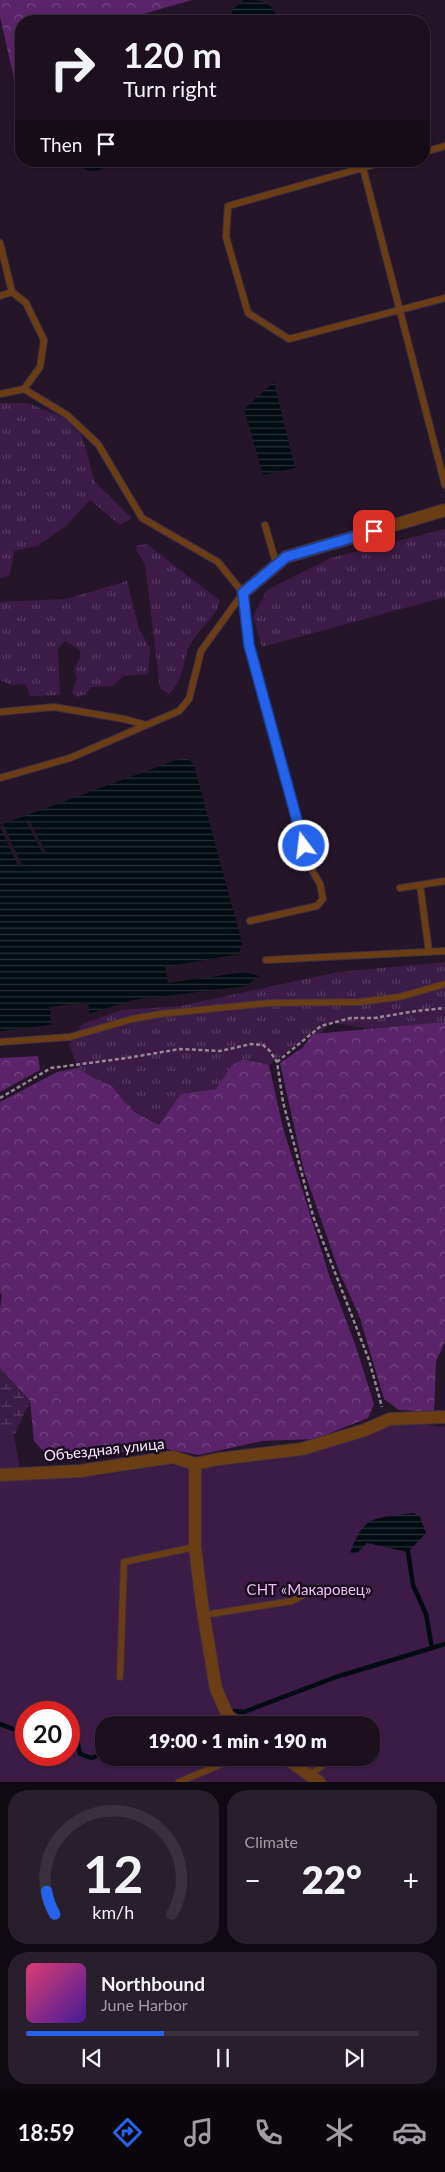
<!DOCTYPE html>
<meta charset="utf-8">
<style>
body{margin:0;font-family:Lato,sans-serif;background:#291e2c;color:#f1f3f6;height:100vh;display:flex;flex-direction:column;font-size:19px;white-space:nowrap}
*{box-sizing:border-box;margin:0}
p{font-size:16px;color:#a09da4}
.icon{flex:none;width:28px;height:28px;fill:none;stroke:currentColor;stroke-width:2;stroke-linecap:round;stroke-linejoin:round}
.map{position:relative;height:1782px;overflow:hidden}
.details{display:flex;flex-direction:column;gap:8px;padding:8px;background:#0f0911;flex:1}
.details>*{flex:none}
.guide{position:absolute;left:15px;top:15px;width:415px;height:152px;border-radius:20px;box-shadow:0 1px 4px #0004,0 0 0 1px #3a303d;background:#1c101f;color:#f1f3f6;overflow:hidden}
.speed{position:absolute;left:15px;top:1701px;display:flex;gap:10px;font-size:25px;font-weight:700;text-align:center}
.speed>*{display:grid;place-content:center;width:65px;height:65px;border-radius:50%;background:#1c101f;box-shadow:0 1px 4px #0004,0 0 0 1px #3a303d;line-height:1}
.speed .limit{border:8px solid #d22;background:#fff;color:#111}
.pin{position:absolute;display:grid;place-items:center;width:42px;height:42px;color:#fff;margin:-21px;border-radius:10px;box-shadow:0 2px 8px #0006}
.me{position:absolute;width:55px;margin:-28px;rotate:345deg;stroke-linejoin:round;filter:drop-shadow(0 0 4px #0008)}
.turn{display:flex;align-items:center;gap:18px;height:105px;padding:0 25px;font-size:22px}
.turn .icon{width:65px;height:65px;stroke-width:2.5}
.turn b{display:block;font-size:35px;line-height:42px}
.then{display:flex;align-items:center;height:48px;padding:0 25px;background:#0003;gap:10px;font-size:19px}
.big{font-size:38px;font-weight:800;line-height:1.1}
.details .card{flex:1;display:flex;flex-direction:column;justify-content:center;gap:8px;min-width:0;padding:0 18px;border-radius:20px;background:#291e2c}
.details .dial{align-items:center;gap:0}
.dial svg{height:130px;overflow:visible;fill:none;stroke:#3a303d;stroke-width:7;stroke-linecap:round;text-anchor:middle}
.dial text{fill:#f1f3f6;stroke:none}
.song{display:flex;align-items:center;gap:15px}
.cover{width:60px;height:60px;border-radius:8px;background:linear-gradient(135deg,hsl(340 70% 55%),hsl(260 70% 35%))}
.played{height:5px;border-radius:2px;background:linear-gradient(90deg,#2563eb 35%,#3a303d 35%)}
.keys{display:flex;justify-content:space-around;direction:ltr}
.heat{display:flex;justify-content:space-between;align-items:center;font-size:28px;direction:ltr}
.details .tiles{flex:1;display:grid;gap:8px;grid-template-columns:1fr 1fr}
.card:last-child{grid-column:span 2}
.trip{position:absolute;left:95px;top:1716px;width:285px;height:50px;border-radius:20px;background:#1c101f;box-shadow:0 1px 4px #0004,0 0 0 1px #3a303d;font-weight:800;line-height:50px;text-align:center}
.tabs{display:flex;height:80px;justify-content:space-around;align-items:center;background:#0b060c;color:#a09da4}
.tabs .icon{width:35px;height:35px}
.tabs .on{color:#2563eb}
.tabs b{font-size:22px;color:#f1f3f6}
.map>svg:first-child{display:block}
</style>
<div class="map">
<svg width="445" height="1782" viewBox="0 0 445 1782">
<defs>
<pattern id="grass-tufts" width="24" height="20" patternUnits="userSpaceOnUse" patternTransform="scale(1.25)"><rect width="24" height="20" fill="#3c1c46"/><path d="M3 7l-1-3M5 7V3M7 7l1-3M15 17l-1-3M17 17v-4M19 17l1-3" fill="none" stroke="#593d62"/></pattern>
<pattern id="forest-crowns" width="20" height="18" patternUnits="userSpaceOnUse" patternTransform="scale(1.25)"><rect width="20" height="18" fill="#5b246a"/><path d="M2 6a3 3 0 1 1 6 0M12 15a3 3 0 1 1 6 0" fill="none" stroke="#734480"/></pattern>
<pattern id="wetland-marsh" width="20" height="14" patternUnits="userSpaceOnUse" patternTransform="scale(1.25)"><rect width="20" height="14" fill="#3c1c46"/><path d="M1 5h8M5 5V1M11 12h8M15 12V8" fill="none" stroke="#593d62"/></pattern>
<pattern id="water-rules" width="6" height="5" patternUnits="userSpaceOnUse" patternTransform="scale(1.25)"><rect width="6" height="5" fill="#010c12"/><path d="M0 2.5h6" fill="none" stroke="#273035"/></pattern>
</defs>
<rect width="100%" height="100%" fill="#251529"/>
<path fill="url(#grass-tufts)" d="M0,403H28L64,418L82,436L95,482L132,518L120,525L90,500L66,526L37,546L14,551L10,575L0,579Z
M445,529V597L262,647L253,616L267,590L331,558Z
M147,544L220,601C216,617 201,627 193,640C181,657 187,677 169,694L160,688L145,564L137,552L136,546Z
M127,581L139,629L150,648L148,674L123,676L113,686L91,687L86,694L77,697L72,693L77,678L74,669L80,658V650L65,641L58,648L60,695L30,696L26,684L12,685L0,680V602L66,599Z
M445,962V1022L369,1029L330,1022L321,1033L309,1036L269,1065L243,1059L232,1065L216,1089L181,1095L159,1125L136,1113L122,1099L112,1086L95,1079L78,1068L69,1044L82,1024L122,1010L180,1006L338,972Z"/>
<path fill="url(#forest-crowns)" d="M0,0H192L143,14L145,21H21V109L0,17Z
M445,1022V1342L436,1361L434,1412L399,1410L384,1399L360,1318L339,1271L304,1171L280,1063L302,1048L313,1034Z
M38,1056L40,1070L0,1092V1058Z
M243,1059L269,1065L283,1128L330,1278L355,1344L374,1404L368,1418L315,1439L262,1441L199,1455L156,1447L99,1456L57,1458L45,1453L34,1441L30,1401L0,1368V1309L2,1295L0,1293V1102L57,1072L78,1068L95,1079L112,1086L122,1099L136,1113L159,1125L181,1094L216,1089L232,1065Z"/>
<path fill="url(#wetland-marsh)" d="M0,1368L30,1401L14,1436L0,1437Z"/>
<path fill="#3c1c46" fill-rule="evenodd" d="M392,1421L445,1427V1782H0V1437L14,1436L22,1479L98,1476L165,1465L210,1468L278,1456ZM26,1712H69V1755H26ZM104,1725H371V1758H104Z"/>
<path fill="url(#water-rules)" d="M244,0C261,0 274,1 277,21H230L233,9Z
M191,14L200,15L208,21H174L183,15Z
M76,161H108C100,176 85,173 76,161Z
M274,382L295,468L263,475L244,409Z
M179,759H188L194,765L242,943L239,954L245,972L259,976L246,986L133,1000L56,1024L0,1031V825Z
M413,1513L420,1517L426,1533L408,1552L367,1543L357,1553H350C364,1513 376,1519 413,1513Z"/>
<path fill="#251529" d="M29,820L46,852L43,854L26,821Z
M3,824L22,865L18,866L0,827Z
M239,954L245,972L168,983L165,967Z
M88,1002L90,1016L68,1023L51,1025L50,1007Z"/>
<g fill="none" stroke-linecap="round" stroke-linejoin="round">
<path stroke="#010c12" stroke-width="4.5" d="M432,1648L445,1644
M233,1711L244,1712L336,1677L432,1648L426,1614L413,1585L408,1552
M0,1724L16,1730H26
M69,1725L74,1726L80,1754L91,1758L104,1754
M202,1725L220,1720"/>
<defs>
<path id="lane" d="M424,152L445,146
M387,161L228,206L226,237L248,313L289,339L445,298
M363,168L445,485
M0,243L12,292L26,303L44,340L40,367L24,389
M0,296L12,292
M0,394L24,389L67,415L98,444L142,518L218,562L243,593L249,645L309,865L320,884L323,899L317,906L250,921
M265,525L276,563
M0,712L54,707L124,719L146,725
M0,778L70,758L179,711L189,699L201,651L243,593
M420,885L429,952
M400,888L445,881
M266,960L445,951
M0,1042L70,1037L132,1019L160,1014L269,1003L359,1002L399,997L445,984
M204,1615L292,1601L318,1588
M120,1677L124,1562L195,1547
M310,1775L332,1758
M179,1782L236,1758"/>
<path id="street" d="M243,593L286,557L445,510
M195,1464V1547L202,1605L216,1689L228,1716L241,1725
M0,1475L80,1471L173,1457L195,1464L219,1459L302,1449L365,1430L390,1419L445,1417
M286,1758L319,1782"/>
</defs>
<use href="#lane" stroke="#3f2f42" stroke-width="8"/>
<use href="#street" stroke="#3f2f42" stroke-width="14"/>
<path stroke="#948798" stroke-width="2.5" stroke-dasharray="4 2.5" stroke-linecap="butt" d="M277,1062L321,1026L351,1018H374L416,1011L445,1008
M0,1098L51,1068L127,1058L180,1049L220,1051L251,1044L263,1045L270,1051L277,1062L283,1102L313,1216L369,1360L382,1407"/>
<use href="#lane" stroke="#6b3d14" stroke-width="6"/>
<use href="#street" stroke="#6b3d14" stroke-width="12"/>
</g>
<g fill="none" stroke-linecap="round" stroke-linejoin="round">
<defs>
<path id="route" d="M304,846L249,645L243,593L286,557L374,531"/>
</defs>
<use href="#route" stroke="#184099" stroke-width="12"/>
<use href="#route" stroke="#2563eb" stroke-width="9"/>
</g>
<g text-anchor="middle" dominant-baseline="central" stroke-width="5" stroke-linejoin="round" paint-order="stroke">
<g font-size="15" fill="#faeffd" stroke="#1b0c1f">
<text transform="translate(104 1449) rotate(-6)">Объездная улица</text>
</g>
<g font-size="15" fill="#ecbffa" stroke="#1b0c1f">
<text x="309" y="1589">СНТ «Макаровец»</text>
</g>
</g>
</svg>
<div class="speed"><div class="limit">20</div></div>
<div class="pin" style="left:374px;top:531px;background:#d93025"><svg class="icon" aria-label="arrive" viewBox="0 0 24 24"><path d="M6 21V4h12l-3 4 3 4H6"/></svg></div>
<svg class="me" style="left:304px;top:846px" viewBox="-20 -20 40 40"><circle r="17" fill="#2563eb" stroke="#fff" stroke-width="3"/><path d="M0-11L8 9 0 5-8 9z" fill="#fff"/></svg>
<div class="trip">19:00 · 1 min · 190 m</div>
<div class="guide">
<div class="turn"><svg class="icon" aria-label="right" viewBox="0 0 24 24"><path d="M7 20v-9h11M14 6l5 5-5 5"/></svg><div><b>120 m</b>Turn right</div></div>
<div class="then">Then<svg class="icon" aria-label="arrive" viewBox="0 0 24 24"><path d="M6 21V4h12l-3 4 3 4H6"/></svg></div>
</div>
</div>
<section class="details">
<div class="tiles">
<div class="card dial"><svg viewBox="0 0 100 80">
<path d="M14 69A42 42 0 1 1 86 69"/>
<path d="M14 69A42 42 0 0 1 9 55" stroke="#2563eb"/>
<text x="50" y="56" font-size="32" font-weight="700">12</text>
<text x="50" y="72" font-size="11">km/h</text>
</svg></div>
<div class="card"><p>Climate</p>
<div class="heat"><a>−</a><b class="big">22°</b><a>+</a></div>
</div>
<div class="card">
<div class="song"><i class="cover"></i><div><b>Northbound</b><p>June Harbor</p></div></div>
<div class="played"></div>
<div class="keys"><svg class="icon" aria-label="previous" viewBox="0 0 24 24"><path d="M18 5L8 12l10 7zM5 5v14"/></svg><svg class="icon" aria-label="pause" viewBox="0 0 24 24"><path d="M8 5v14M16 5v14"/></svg><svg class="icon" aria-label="next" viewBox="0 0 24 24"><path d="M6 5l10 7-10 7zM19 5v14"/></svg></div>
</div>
</div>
</section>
<nav class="tabs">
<b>18:59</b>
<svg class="icon on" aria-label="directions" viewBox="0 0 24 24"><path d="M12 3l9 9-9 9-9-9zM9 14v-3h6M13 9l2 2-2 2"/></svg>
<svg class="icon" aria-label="music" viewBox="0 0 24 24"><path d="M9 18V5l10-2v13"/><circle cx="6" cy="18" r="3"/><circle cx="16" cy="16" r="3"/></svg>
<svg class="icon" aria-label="phone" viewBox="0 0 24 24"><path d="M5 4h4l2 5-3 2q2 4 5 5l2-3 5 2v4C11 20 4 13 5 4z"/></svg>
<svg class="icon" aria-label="climate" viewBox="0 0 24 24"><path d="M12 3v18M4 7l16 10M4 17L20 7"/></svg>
<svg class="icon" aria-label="car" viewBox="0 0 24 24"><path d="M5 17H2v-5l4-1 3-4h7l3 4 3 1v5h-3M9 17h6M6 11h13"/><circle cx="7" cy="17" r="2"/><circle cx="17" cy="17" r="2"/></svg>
</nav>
